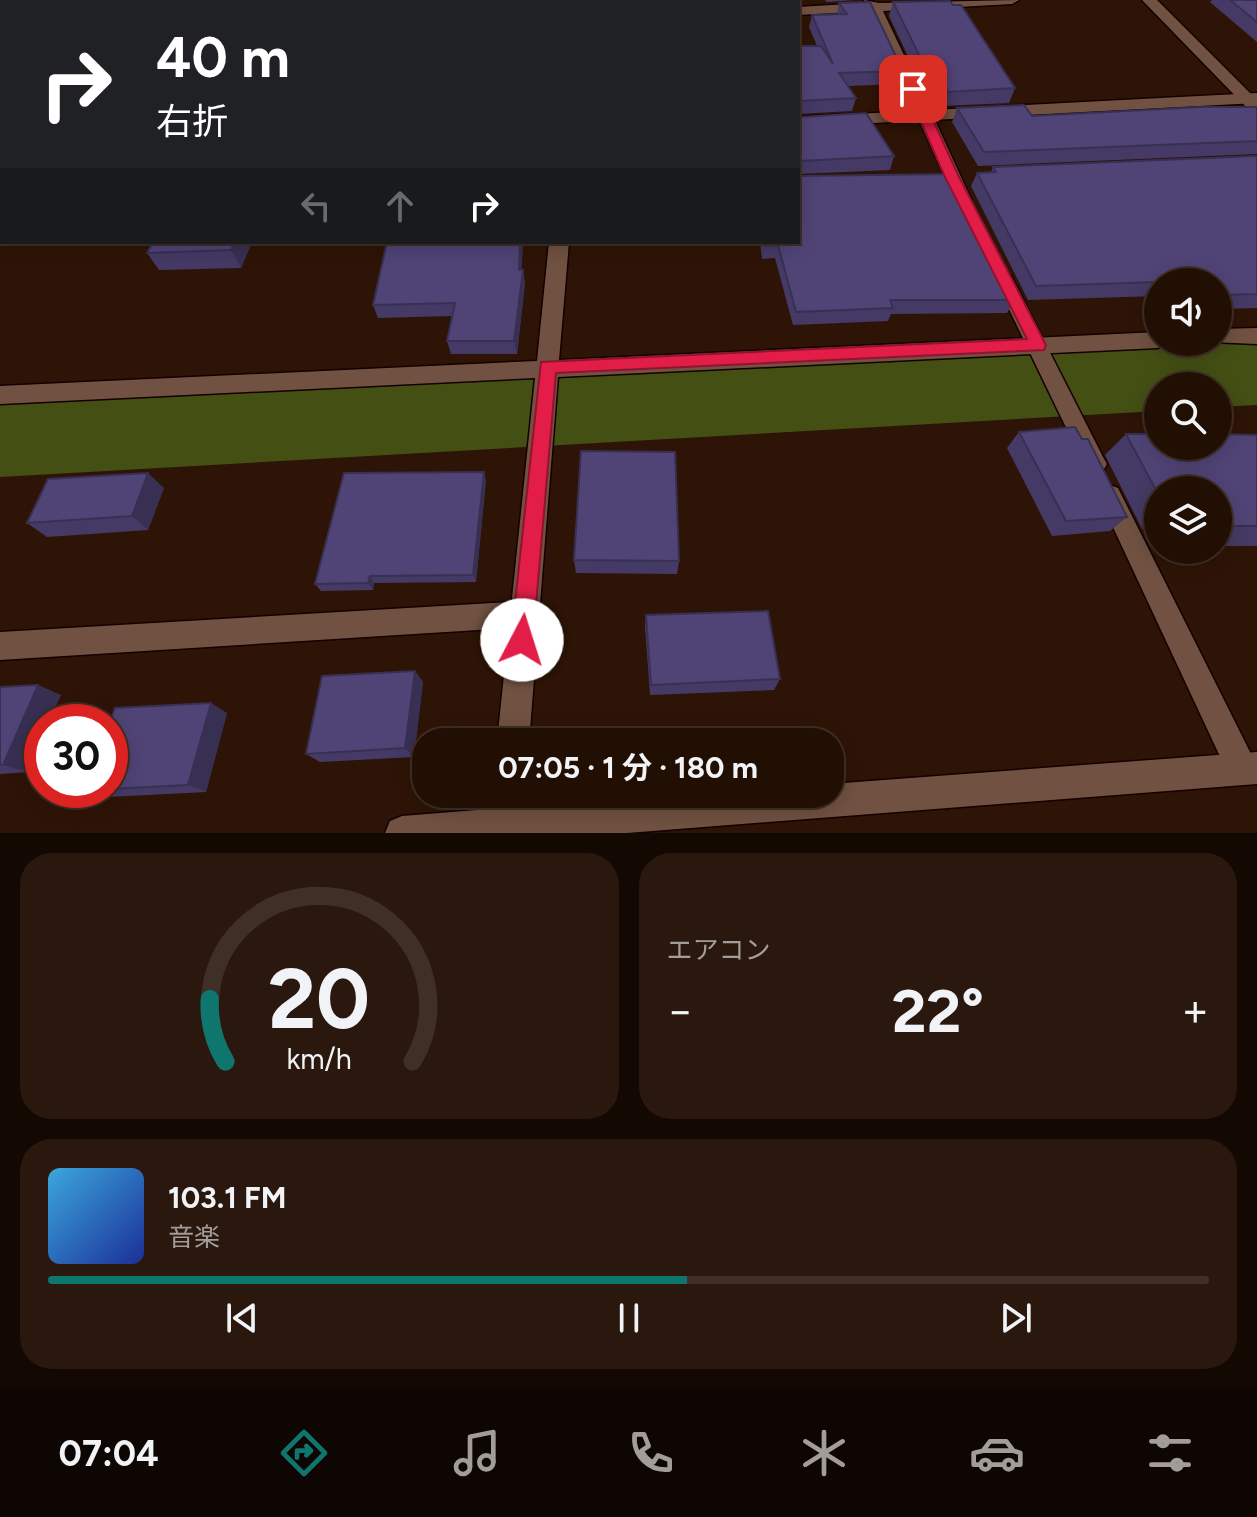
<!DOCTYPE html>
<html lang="ja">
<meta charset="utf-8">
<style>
body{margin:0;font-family:Figtree,"Noto Sans JP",sans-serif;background:#2a180e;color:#f1f3f6;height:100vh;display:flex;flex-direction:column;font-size:30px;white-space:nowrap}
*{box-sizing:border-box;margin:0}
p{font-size:26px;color:#a29c9a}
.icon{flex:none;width:44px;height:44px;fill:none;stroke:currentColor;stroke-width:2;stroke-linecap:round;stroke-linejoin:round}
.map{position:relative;height:833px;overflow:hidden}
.details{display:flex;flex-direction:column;gap:20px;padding:20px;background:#130802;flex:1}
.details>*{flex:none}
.guide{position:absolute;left:0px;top:0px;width:800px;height:244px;box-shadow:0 4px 20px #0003,0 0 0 2px #3f2f26;background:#202124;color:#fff;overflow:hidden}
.tools{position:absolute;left:1144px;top:268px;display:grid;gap:16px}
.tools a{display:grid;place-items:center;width:88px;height:88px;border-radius:50%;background:#220f04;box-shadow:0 4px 20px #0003,0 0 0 2px #3f2f26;font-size:40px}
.speed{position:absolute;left:24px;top:704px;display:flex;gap:16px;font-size:40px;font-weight:700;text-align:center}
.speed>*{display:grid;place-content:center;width:104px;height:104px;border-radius:50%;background:#220f04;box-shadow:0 4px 20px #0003,0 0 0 2px #3f2f26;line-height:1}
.speed .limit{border:12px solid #d22;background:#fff;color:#111}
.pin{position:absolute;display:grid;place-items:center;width:68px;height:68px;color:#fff;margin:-34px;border-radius:16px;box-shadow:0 4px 12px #0006}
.me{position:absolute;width:88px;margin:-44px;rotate:5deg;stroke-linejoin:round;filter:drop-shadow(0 0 6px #0008)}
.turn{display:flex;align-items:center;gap:28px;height:168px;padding:0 24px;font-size:36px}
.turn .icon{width:104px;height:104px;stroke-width:2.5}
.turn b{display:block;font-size:56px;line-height:68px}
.lanes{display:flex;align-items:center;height:76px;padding:0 24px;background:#0003;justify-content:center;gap:40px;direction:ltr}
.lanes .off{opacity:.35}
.big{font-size:60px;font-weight:700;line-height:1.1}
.details .tile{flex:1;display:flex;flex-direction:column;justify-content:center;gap:12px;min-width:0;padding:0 28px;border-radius:32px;background:#2a180e}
.details .dial{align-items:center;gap:0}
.dial svg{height:208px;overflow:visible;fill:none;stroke:#3f2f26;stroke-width:7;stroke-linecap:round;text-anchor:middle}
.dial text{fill:#f1f3f6;stroke:none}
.song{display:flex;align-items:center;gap:24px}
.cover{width:96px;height:96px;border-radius:12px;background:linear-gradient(135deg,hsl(200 70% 55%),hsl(230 70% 35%))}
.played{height:8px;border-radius:4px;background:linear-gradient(90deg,#0f766e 55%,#3f2f26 55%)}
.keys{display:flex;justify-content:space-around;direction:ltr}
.heat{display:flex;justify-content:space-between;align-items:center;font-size:44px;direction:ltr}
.details .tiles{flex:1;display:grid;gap:20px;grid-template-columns:1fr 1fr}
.tile:last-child{grid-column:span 2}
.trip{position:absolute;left:412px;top:728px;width:432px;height:80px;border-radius:32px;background:#220f04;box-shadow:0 4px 20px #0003,0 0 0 2px #3f2f26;font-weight:700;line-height:80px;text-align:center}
.tabs{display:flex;height:128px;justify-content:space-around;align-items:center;background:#0e0602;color:#a29c9a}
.tabs .icon{width:56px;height:56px}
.tabs .on{color:#0f766e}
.tabs b{font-size:36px;color:#f1f3f6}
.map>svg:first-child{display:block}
</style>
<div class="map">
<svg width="1257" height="833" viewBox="0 0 1257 833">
<rect width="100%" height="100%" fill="#2e1406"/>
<path fill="#444f14" d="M1257,334V405L1218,407V386H1158V411L0,477V395L1218,342Z"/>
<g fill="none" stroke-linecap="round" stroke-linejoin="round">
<defs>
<path id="service" d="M925,111L933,116L971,199L969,203L963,204L955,199L917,116Z
M0,223H2V235H0Z
M1002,270L1011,276L1103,457L1107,464L1103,471L1095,474L1087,471L993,276Z
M1110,485L1118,488L1253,758L1257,769L1253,780L1242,784L1231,780L1098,495L1102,488Z
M525,601L534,605L538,614L534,623L525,627L0,660V632Z"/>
<path id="minor" d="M562,0H576V2H562Z
M667,0H681V2H667Z
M864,0L879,3L1019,0L1012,4L883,11L933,116L925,121L917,116L869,11L798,15V7L866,3Z
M1142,0H1157L1257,100V114L1251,112Z
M549,242H569L559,360L1158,332V342H1168L1158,348L558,377L529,742H497L535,378L0,404V386L537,361Z
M1257,328V344L1210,342H1218V329Z
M1257,752V784L627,833H385L390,821L402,816L490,809L491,794H525L524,807L691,794H830V784Z"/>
<path id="tertiary" d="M1257,93V103L798,127V117Z"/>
</defs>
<use href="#service" stroke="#140100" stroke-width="3"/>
<use href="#minor" stroke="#140100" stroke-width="3"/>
<use href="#tertiary" stroke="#140100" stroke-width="3"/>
<use href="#service" fill="#715242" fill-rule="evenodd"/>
<use href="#minor" fill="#715242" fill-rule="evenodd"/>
<use href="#tertiary" fill="#715242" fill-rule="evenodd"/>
</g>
<path fill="#453a65" d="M825,0H854L827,2Z
M1212,0H1257V42L1210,2Z
M893,2L1015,88L1009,103L942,106L929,84H921L889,16Z
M839,3L903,71L899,84L848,86L856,98L852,111L798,114V46H817L809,27L812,15L837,14Z
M1257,107V154L978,166L952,122L957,108L1032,116Z
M866,113L894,156L890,170L799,174V176L954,174L1015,300L1007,313L891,314L888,321L793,325L775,258L762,259L760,242H798V114L801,117Z
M1257,156V308L1218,309V282H1158V296L1028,300L971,186L977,173L991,172L993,167Z
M252,242L241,268L159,270L147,253Z
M387,242H523L521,270H523L525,283L517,354H451L447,341L452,316L378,318L373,305Z
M1019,432L1127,517L1110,531L1052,536L1007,448Z
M1126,434L1257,435V546H1218V490H1158V528L1142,529L1105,455Z
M486,480L476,582L374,583L373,590L321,591L315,584Z
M164,488L148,530L47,537L27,523Z
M574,560L679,561L677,574L576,573Z
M646,615L780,679L774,690L650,695L645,627Z
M415,671L423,682L414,757L320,762L306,754Z
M0,687L61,695L42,722V740L28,772L0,774Z
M227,713L206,792L108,797L85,790H110V722Z"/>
<path fill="#383053" d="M2,135V166L0,169V137Z
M235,242H252L241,268L231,250Z
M520,242H523L521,283L519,270Z
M523,270L525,283L517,354L514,341Z
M484,472L486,480L476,582L473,575Z
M148,473L164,488L148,530L132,516Z
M370,576L374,583L373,590L368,583Z
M415,671L423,682L414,757L405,748Z
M38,685L61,695L49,722H42V740L28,772L3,765Z
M211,703L227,713L206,792L188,785Z"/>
<path fill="#504476" stroke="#383053" stroke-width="2" d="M0,0H376L375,2H2V60H0Z
M451,0H551V2H451Z
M617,0H666L667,2H618Z
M1230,0H1257V22Z
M950,1L953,5H961L1015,88L948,92L934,69H926L893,2Z
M870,2L903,71L839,73L856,98L800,101L798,112V46H821L833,64L812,15L847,14L839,3Z
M2,64V135L0,137V66Z
M1024,105L1032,116L1202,107H1257V141L984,152L957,108Z
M866,113L894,156L801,161L799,176L954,174L1015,300H890L893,308L796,312L778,245L765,246L764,242H798V114L801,117Z
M1257,156V294L1218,295V282H1158L1036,286L977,173L996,172L993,167Z
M153,242H235L231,250L147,253Z
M387,242H520L519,270H523L514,341H447L455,303L373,305Z
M1075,427L1082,439H1088L1127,517L1066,521L1019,432Z
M1126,434H1158V446H1218V434L1257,435V526H1218V490H1158V494Z
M581,451L675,452L679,561L574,560Z
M484,472L473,575L370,576L368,583L315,584L344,473Z
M148,473L132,516L27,523L48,479Z
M768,611L780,679L651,685L646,615Z
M415,671L405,748L306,754L322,676Z
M38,685L3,765H0V687Z
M211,703L188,785L110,789V722L115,708Z"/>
<path fill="#e11d48" stroke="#92132f" stroke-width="2" d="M913,85L919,89L958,175L1046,345L1044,350L556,373L533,640L530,647L522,651L514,647L511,640L541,362L1027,339L944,175L907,89Z"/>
</svg>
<div class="tools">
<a><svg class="icon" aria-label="sound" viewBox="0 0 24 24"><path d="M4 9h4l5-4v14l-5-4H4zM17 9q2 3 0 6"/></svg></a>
<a><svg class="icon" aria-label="search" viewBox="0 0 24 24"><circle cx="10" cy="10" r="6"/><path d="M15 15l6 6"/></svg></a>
<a><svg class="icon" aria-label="layers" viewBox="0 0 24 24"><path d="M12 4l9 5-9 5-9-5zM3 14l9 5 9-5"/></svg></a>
</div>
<div class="speed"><div class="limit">30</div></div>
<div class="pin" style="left:913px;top:89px;background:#d93025"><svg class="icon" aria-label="arrive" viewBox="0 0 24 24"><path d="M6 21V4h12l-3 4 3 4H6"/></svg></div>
<svg class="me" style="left:522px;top:640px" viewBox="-20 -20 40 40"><circle r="19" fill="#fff"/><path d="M0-13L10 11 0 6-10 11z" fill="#e11d48"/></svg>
<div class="trip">07:05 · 1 分 · 180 m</div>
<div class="guide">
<div class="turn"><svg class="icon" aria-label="right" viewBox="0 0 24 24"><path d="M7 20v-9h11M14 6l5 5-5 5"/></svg><div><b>40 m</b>右折</div></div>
<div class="lanes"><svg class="icon off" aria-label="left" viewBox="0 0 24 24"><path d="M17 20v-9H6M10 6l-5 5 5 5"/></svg><svg class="icon off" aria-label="ahead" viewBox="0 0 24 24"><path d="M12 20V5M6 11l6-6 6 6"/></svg><svg class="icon" aria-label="right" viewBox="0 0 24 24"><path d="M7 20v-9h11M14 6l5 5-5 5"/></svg></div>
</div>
</div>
<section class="details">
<div class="tiles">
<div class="tile dial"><svg viewBox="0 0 100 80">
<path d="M14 69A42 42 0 1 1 86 69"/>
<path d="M14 69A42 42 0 0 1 8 45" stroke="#0f766e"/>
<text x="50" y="56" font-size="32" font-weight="700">20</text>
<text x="50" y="72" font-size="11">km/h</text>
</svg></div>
<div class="tile"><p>エアコン</p>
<div class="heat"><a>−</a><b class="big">22°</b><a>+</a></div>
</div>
<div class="tile">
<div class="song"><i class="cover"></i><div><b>103.1 FM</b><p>音楽</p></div></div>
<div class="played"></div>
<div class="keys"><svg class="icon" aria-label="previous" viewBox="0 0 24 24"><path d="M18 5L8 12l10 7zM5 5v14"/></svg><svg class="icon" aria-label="pause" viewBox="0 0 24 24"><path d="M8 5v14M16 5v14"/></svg><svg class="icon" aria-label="next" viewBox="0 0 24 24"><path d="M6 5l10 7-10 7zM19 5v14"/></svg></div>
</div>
</div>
</section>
<nav class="tabs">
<b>07:04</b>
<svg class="icon on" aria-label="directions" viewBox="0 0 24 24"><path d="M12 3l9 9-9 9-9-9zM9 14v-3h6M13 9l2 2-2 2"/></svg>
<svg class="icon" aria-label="music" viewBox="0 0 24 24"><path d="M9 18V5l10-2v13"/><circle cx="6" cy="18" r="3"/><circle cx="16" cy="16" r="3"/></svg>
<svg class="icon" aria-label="phone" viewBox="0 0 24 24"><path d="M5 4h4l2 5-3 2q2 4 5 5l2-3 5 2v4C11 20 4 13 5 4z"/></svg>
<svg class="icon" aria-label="climate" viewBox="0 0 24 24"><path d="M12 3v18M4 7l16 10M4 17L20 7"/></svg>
<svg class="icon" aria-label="car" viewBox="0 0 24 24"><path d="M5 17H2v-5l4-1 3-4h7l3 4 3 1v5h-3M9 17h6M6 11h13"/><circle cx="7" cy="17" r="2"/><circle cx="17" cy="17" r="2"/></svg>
<svg class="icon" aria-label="filters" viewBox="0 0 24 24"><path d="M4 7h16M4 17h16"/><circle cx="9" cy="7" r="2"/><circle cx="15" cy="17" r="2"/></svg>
</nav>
